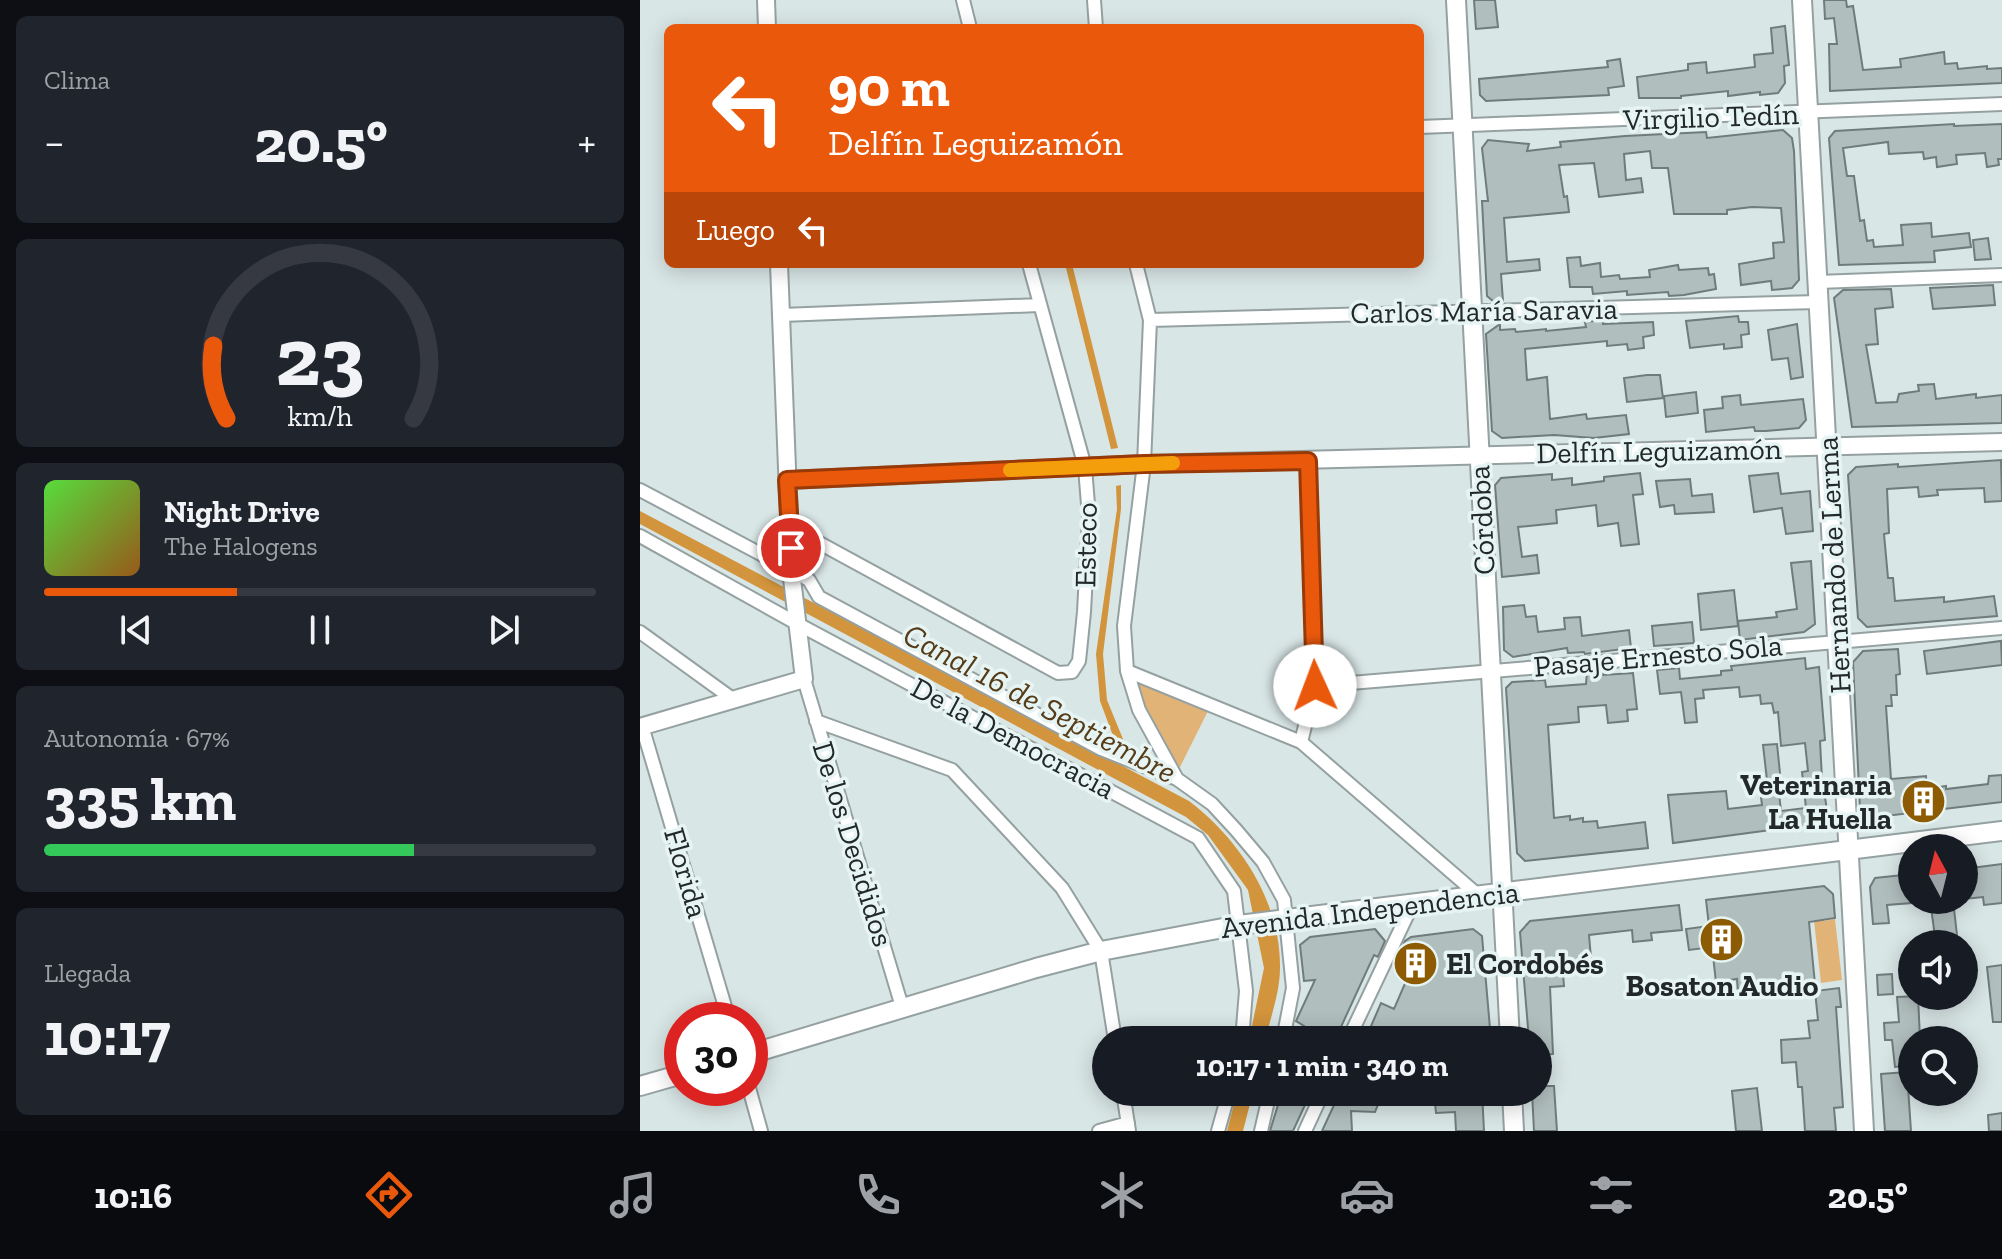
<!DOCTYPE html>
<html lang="es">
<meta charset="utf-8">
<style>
body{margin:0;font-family:"Zilla Slab",serif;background:#20242c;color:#f1f3f6;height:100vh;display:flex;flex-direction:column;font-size:30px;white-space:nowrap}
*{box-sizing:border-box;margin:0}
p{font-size:26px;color:#9ea1a6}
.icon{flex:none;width:44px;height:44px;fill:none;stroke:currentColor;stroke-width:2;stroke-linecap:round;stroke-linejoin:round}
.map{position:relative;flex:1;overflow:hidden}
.panel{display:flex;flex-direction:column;gap:16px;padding:16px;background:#0d0f14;width:640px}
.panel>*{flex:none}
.hud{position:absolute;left:24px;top:24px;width:760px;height:244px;border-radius:12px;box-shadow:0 4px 20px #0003;background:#ea580c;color:#fff;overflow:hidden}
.needle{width:52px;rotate:353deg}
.fabs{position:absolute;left:1258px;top:834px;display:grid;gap:16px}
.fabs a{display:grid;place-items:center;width:80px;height:80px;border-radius:50%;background:#171b24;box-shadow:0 4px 20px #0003;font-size:40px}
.speed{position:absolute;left:24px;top:1002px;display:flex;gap:16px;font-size:40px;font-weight:700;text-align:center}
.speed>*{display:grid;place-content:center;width:104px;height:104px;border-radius:50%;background:#171b24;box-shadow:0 4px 20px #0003;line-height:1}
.speed .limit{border:12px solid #d22;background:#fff;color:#111}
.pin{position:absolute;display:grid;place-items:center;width:68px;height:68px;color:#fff;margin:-34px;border:4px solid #fff;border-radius:50%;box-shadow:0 2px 8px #0007}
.me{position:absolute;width:88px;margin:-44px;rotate:358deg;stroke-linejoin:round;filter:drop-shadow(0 0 6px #0008)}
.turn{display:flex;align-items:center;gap:28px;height:168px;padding:0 32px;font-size:36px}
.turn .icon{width:104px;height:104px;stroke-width:2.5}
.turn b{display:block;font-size:56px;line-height:68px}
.then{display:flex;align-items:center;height:76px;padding:0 32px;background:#0003;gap:16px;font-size:30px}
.big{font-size:60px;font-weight:700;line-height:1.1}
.panel .card{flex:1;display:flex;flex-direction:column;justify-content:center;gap:12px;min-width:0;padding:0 28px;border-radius:12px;background:#20242c}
.panel .dial{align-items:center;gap:0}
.dial svg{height:208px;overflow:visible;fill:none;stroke:#363941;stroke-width:7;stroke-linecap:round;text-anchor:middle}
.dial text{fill:#f1f3f6;stroke:none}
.song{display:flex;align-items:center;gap:24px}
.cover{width:96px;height:96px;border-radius:12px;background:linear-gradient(135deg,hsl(110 70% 55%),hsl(30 70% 35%))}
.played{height:8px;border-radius:4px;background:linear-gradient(90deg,#ea580c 35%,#363941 35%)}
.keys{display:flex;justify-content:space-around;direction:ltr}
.heat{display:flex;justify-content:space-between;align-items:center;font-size:44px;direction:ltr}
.charge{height:12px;border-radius:6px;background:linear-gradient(90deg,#34c759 67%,#363941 0)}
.trip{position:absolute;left:452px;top:1026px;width:460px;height:80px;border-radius:40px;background:#171b24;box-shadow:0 4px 20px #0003;font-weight:700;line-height:80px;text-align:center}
.tabs{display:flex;height:128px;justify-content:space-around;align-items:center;background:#090b0e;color:#9ea1a6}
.tabs .icon{width:56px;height:56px}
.tabs .active{color:#ea580c}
.tabs b{font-size:36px;color:#f1f3f6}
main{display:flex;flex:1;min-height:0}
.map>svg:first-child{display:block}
</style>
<main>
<section class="panel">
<div class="card"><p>Clima</p>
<div class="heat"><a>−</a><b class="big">20.5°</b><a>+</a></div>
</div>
<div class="card dial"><svg viewBox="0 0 100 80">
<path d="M14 69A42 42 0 1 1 86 69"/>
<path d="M14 69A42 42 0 0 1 9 41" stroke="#ea580c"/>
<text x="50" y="56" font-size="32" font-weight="700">23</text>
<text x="50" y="72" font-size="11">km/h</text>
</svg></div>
<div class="card">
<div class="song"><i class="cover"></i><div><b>Night Drive</b><p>The Halogens</p></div></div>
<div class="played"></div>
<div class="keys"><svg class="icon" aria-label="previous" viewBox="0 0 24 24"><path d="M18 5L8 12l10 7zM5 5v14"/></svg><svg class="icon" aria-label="pause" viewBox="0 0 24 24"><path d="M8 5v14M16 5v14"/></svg><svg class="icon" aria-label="next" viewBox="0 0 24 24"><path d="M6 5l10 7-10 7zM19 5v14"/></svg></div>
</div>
<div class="card"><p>Autonomía · 67%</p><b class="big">335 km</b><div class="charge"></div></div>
<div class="card"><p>Llegada</p><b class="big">10:17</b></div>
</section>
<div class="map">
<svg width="1362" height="1131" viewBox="0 0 1362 1131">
<rect width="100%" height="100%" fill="#d9e6e6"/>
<path fill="#e2b376" d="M492,677L569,709L537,773L502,708Z
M1183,910L1184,921L1195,919L1202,980L1181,983L1173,912Z"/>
<path fill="#d2943c" d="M425,264H432L478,448L471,449Z
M481,485V509L463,654L467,700L485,744L475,741L460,701L456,654L477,509L476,486Z
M0,511L549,801C599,839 641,901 640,968C640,991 631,1017 625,1040H609L624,968L608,890L568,835L546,817L0,524Z
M597,1092H613L603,1131H587Z"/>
<path fill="#b1bebe" stroke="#707c7c" stroke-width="2" d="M834,0H855L858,27L836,29Z
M1184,0H1206L1207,7L1213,6L1223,70L1261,67L1260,59L1304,52L1305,64L1317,63L1318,69L1347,66V69L1362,68V83L1190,91L1189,44H1197L1194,18L1185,19Z
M1145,26L1149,65L1144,66L1145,83L1138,93L1120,95V92L1088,96V91L1041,96V98H999L997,77L1048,70V64L1066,62L1067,73L1115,67L1114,55L1133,53L1131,28Z
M980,59L984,86L968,88L969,95L846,101L840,95L839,79L968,67L967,61Z
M1314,124V126L1362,124V159H1358L1359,165L1347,167L1345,153L1316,155L1317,164L1297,167L1296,157L1284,159L1283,152L1249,154L1248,142L1203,148L1207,176H1214L1220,221L1224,220L1227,241L1233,240L1234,247L1263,245L1261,225L1291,223L1292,237L1329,233L1331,247L1294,251L1295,262L1199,265L1189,138L1195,131Z
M1143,130L1152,138L1154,151L1159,280L1152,288L1132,290L1131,281L1101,285L1099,264L1134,258L1133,243L1144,242L1141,208L1112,207L1087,210V214H1034L1028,168H1012L1010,151L984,154L986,180L1001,178L1003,192L959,197L954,163L919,165L924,197L927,196L929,212L864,218L867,262L899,259L900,270L861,274L863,301L854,302L847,296L842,201H848L842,148L848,140L889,144L887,151L921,147L920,142L985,136L1066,132L1067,138Z
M1348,238L1351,259L1335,260L1333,240Z
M940,257L941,266L960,263L961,277L979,275L980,279L1010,277L1009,270L1038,265L1039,270L1068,268L1069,275L1074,274L1076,289L1044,295L1029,296L1028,292L987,295V291L953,294L952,287H930L927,258Z
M1353,285L1355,305L1293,309L1290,288Z
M1251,289L1253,307L1235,309L1238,344L1226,345L1236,403L1257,402L1259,394L1279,391L1278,385L1294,384L1296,399L1336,394V398L1362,395V423L1212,427L1194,298L1203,290Z
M1098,316L1099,322H1108L1109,334L1101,335L1102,347L1084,349V344L1050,348L1046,321Z
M963,320V324L1013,322L1014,335L1003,337L1004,348L988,350L987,344L967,346V341L885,349L887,380L907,377L910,419L946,414L947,419L986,415L989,434L954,438L914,435L862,438L852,431L846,334L860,324V330L875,329L876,332L906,329V331L946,327L945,322Z
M1157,324L1163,377L1151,379L1148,358L1132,360L1128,330Z
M1007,375H1020L1023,398L987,402L984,378Z
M1056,392L1058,413L1026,417L1024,396Z
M1100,395L1101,405L1163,399L1166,420L1159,428L1126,431H1115L1114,427L1066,432L1064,410L1083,408L1082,397Z
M1361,460L1362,501L1345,502L1344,488L1297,490L1298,495L1279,497L1278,487L1247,489L1249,533L1244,534L1248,578H1253L1255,601L1304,597V602L1354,596L1357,616L1227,627L1218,618L1208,475L1216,467L1258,464V467Z
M1000,473L1003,494L993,495L999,544L981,546L978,523L958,526L956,505L916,510L917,523L878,527L882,557L897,555L899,573L862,577L855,485L861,478L912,474V480L932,478V485L964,481V477Z
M1138,473L1141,494L1170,491L1173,531L1146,534L1142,508L1114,512L1109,476Z
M1050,479L1052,496L1072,494L1074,512L1035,514L1034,505L1020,507L1016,481Z
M1171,561L1175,624L1164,632L1100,640L1098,621L1137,617L1136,612L1157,609L1151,563Z
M1094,590L1098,626L1061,630L1058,594Z
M884,605L886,617L896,616L898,632L925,629L924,618L940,617L942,636L989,630L991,648L945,654L944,652L928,653L927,648L873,657L864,650L863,607Z
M1052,622L1054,643L1014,646L1012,626Z
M1361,641L1362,665L1287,674L1284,651Z
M1258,649L1260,674L1256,675L1257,695H1251L1252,706H1246L1251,779L1286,776L1287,789L1306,786V789L1348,784L1349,776L1362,775V802L1229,818L1220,809L1213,662L1223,651Z
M1165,658L1166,669L1179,667L1185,740L1180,741L1182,779L1188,816L1182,823L1033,843L1028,795L1086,791L1088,809L1122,805L1119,781L1127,780L1123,745L1137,744L1141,783L1138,784L1141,811L1166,808L1162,772L1168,771L1165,743L1141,746L1138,712L1134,713L1132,703L1121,704L1120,695L1100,697L1099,687L1063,690L1064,698L1055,699L1057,722L1045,723L1041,692L1020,694L1017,670L1039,668L1040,679L1081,675V671L1092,670L1091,666Z
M963,671V675L993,673L997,709L987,710L988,721L968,723L966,705L938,707L939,722L908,725L914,818L930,816V820L943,818V822L957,821L958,828L1005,822L1008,848L885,861L877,853L866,688L872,682L905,680L906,687L946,684L947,672Z
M1362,864V903L1344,905L1343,897L1324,899V869Z
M1272,874V903L1247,905L1249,923L1233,924L1230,887L1235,878Z
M1184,886L1193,894L1195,918L1169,922L1175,984L1098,993L1097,979L1076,982L1072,947L1049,950L1046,929L1069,926L1066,900Z
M1290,900H1313L1318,944H1296Z
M1039,905L1042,930L1011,933L1012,940L993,942L992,930L949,935L951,958L922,962L924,986L910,987L913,1054L898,1056V1040H889L880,932L890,921Z
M735,929L745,941L738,957L734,955L695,1040H658L664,1026L656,1021L675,980L664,981L660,945L670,937Z
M833,929L842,936L851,1040H783L767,1033L764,1040H725L741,1003L754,1009L770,972L754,964L765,941L771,937Z
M1362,965V1022H1353L1347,967Z
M1252,974L1253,994L1238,995L1237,975Z
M1199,988L1201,1007H1196L1203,1107L1194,1108L1196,1131H1165L1162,1087H1158L1156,1062L1142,1063L1141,1040L1170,1038L1168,1021L1178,1020L1175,991Z
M1278,996L1280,1038H1272V1065L1255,1067L1252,1040H1245L1244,1023L1259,1022L1257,997Z
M1267,1072L1271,1131H1245L1241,1074Z
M898,1086H914L917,1131H894L892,1092H898Z
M1117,1088L1122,1131H1096L1092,1091Z
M642,1092H671L653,1131H630Z
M700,1092H743L735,1112L711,1111L712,1131H682Z
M794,1092H842L844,1131H816L815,1112L796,1113Z
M1362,1113V1131H1349L1348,1115Z"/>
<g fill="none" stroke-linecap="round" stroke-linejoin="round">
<defs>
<path id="minor" d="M323,0L330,28
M454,0L456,28
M780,127L1362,104
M496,264L510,320L504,464L484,626L487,671L499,710L537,779L572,804L596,830L623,862L644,900L653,988L643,1040
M1178,282L1362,275
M142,315L399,305
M510,320L1179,302
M0,490L151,570L169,580L179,597L461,749L537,779
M150,527L418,673L432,672L439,661L444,612L449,517L445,467L389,264
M0,536L156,623L558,838L594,891L606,991L602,1040
M0,632L94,700
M487,671L661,742L839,896
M164,679L263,1010
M675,686L1362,628
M176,721L312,770L422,888L461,951L475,1040
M2,726L89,1020
M661,742L675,686L668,461
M708,1040L773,903
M109,1088L121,1131
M483,1092L489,1131
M459,1131L488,1123
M578,1131L589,1092
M621,1131L630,1092
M665,1131L683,1092"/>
<path id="tertiary" d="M126,0L127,28
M147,480L504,464L1362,442
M0,727L164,679L151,570L139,264"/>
<path id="secondary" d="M816,0L870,1040
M1162,0L1224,1131
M110,1054L396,968L461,951L599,925L1362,831
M0,1086L42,1074
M872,1092L874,1131"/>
</defs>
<use href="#minor" stroke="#95a1a1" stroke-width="16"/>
<use href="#tertiary" stroke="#95a1a1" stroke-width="20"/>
<use href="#secondary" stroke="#95a1a1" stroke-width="22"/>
<use href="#minor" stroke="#fff" stroke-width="12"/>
<use href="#tertiary" stroke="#fff" stroke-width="16"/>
<use href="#secondary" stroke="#fff" stroke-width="18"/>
</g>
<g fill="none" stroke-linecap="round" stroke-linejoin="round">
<defs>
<path id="route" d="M151,548L147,480L504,464L668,461L675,686"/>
</defs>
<use href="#route" stroke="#983908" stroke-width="20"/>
<use href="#route" stroke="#ea580c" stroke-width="14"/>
<path stroke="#f59e0b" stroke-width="14" d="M370,470L533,463"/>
</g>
<defs>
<symbol id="building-disc" viewBox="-11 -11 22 22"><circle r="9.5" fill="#8c5b04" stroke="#e6f4f3"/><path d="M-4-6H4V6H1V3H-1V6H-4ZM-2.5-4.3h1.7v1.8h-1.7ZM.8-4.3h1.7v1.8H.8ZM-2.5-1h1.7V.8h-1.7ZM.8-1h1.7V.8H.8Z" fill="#fff"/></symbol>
</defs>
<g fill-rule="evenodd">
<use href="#building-disc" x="1258" y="776" width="51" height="51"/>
<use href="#building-disc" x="1056" y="914" width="51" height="51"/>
<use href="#building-disc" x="750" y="938" width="51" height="51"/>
</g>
<g text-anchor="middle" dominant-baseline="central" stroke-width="7" stroke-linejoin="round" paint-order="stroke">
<g font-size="30" fill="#232828" stroke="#e6f4f3">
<text transform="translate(1071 117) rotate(-2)">Virgilio Tedín</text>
<text transform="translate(844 311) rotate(-1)">Carlos María Saravia</text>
<text transform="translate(1019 451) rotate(-1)">Delfín Leguizamón</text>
<text transform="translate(842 520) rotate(-93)">Córdoba</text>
<text transform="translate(446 545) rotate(-89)">Esteco</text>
<text transform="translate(1194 565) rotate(-93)">Hernando de Lerma</text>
<text transform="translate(1018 656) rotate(-5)">Pasaje Ernesto Sola</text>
<text transform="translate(373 738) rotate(28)">De la Democracia</text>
<text transform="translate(213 844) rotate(73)">De los Decididos</text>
<text transform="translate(46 873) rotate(74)">Florida</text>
<text transform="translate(730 910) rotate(-7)">Avenida Independencia</text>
</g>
<g font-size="30" font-weight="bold" fill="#232828" stroke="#e6f4f3" text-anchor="end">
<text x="1252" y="785">Veterinaria<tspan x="1252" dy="34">La Huella</tspan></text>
<text x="806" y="964" text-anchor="start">El Cordobés</text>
<text x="1082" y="986" text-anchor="middle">Bosaton Audio</text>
</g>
<g font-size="32" font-style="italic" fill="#563c18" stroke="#e6f4f3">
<text transform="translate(400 703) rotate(28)">Canal 16 de Septiembre</text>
</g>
</g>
</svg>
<div class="fabs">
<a><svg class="needle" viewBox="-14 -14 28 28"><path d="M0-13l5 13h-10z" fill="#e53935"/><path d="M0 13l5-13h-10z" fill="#9ea1a6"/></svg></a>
<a><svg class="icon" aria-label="sound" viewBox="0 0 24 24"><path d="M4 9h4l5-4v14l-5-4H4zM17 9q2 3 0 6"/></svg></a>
<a><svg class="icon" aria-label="search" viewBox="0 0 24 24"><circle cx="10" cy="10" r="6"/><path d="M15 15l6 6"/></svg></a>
</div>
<div class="speed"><div class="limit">30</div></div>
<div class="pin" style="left:151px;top:548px;background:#d93025"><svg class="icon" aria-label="arrive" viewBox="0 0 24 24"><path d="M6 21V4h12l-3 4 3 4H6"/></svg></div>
<svg class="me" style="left:675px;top:686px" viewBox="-20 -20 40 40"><circle r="19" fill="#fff"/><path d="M0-13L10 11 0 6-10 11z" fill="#ea580c"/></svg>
<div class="trip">10:17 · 1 min · 340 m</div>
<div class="hud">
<div class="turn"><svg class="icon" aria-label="left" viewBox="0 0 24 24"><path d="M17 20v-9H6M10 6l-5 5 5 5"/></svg><div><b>90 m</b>Delfín Leguizamón</div></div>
<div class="then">Luego<svg class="icon" aria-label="left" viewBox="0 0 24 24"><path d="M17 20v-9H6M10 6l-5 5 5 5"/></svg></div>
</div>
</div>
</main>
<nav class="tabs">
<b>10:16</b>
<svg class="icon active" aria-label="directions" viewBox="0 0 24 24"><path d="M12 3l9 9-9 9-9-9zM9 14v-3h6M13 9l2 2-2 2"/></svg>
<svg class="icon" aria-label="music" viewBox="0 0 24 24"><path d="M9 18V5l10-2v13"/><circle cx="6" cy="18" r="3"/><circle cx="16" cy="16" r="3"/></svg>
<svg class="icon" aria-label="phone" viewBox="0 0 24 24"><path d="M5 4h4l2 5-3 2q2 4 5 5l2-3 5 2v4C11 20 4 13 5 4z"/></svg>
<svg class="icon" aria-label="climate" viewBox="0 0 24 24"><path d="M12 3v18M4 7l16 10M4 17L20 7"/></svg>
<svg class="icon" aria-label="car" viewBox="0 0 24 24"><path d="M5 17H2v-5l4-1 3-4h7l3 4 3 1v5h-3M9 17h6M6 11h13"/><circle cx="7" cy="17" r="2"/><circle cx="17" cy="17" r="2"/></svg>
<svg class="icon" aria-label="filters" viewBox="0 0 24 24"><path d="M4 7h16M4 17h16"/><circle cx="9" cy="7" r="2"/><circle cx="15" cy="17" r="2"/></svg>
<b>20.5°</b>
</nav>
